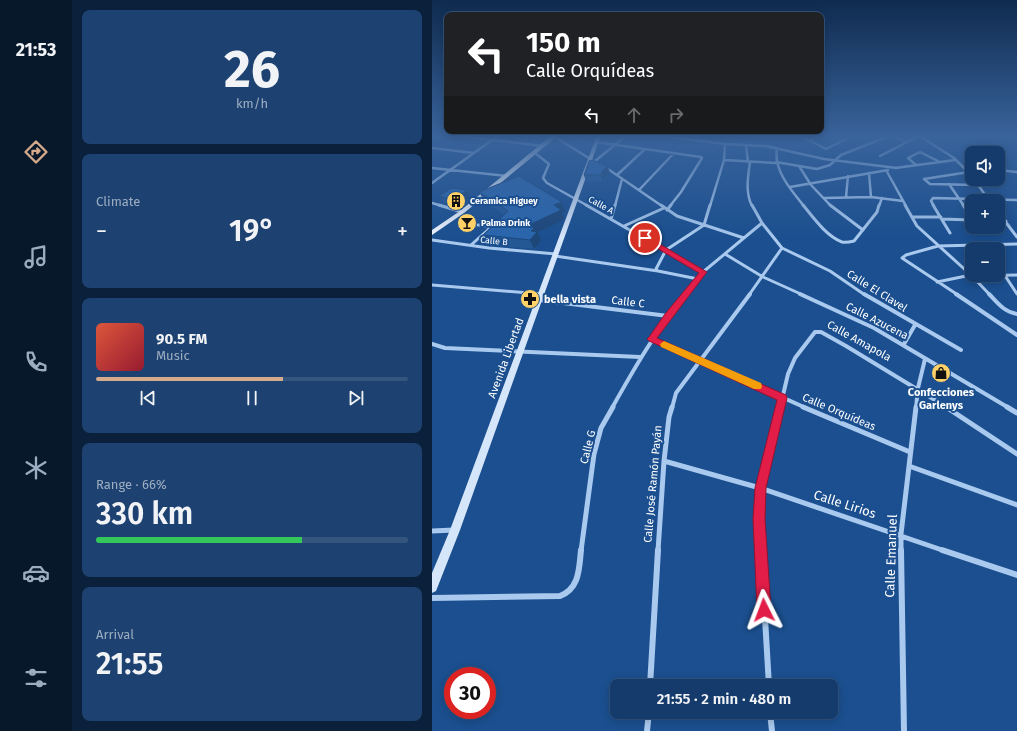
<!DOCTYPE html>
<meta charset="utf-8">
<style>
body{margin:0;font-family:"Fira Sans",sans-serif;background:#1d4271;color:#f1f3f6;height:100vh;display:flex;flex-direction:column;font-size:15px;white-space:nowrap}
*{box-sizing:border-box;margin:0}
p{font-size:13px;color:#9dadc1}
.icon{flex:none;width:22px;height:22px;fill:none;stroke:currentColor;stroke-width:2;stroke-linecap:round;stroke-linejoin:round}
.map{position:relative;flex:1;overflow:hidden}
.side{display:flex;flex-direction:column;gap:10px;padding:10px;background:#0b203b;width:360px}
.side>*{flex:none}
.guide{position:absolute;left:12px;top:12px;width:380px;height:122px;border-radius:8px;box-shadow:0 2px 10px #0003,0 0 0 1px #33557e;background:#202124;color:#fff;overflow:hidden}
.controls{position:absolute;left:533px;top:146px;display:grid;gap:8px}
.controls a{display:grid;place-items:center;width:40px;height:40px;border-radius:8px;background:#143b6b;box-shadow:0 2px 10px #0003,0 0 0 1px #33557e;font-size:20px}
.speed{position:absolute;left:12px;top:667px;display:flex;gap:8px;font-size:20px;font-weight:700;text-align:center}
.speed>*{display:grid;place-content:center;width:52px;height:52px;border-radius:50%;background:#143b6b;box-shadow:0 2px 10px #0003,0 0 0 1px #33557e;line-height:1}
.speed .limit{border:6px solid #d22;background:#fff;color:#111}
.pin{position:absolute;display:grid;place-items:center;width:34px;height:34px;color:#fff;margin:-17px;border:2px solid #fff;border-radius:50%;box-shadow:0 1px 4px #0007}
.me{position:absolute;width:44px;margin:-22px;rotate:357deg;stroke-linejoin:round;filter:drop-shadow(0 0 3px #0008)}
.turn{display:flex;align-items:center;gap:14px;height:84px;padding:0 16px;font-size:18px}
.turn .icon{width:52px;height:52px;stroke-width:2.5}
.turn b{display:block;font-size:28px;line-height:34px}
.lanes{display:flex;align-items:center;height:38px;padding:0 16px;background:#0003;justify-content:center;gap:20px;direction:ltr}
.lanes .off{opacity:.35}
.big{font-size:30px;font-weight:600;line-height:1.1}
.side .card{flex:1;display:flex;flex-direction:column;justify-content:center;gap:6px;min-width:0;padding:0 14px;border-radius:8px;background:#1d4271}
.side .dial{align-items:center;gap:0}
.dial b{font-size:52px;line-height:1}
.song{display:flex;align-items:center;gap:12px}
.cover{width:48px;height:48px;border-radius:6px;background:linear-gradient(135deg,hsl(10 70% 55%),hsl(350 70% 35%))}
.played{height:4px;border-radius:2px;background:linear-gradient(90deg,#d6ab8b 60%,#33557e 60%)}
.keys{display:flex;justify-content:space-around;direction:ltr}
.heat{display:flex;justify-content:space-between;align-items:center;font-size:22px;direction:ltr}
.charge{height:6px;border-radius:3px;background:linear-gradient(90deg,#34c759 66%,#33557e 0)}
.trip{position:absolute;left:178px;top:679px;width:228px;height:40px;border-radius:8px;background:#143b6b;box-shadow:0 2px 10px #0003,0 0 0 1px #33557e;font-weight:600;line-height:40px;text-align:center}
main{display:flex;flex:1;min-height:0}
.tab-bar{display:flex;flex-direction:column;width:72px;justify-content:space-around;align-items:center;background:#08182b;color:#9dadc1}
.tab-bar .icon{width:28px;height:28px}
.tab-bar .current{color:#d6ab8b}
.tab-bar b{font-size:18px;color:#f1f3f6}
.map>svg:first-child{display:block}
</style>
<main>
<nav class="tab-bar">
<b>21:53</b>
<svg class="icon current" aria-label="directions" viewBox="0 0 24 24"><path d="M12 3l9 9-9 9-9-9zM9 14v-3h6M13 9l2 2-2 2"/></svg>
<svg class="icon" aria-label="music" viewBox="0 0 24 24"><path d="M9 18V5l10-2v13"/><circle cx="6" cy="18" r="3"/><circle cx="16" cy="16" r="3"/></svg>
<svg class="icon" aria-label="phone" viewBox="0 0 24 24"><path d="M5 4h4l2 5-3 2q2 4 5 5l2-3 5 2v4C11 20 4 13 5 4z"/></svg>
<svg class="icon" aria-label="climate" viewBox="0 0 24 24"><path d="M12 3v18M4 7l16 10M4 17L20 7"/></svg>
<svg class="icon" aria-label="car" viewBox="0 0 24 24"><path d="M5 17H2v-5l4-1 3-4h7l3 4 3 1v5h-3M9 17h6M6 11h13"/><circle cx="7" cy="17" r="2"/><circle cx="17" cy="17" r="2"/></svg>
<svg class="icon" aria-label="filters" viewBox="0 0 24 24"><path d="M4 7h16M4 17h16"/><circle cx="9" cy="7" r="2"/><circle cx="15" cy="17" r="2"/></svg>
</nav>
<section class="side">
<div class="card dial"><b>26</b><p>km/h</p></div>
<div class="card"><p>Climate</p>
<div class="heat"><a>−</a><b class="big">19°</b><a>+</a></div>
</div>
<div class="card">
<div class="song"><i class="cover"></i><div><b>90.5 FM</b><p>Music</p></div></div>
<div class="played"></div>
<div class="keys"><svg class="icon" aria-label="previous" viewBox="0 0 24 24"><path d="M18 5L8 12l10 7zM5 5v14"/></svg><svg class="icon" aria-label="pause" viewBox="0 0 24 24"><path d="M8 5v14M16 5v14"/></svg><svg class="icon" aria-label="next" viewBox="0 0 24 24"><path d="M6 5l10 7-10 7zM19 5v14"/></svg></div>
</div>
<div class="card"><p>Range · 66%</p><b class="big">330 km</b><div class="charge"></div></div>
<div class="card"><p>Arrival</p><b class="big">21:55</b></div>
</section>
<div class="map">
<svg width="585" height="731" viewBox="0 0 585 731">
<rect width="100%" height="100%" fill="#1b4f8f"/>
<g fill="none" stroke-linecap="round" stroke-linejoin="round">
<path stroke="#a9c9ee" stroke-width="2.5" d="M21,135L111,146
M222,135L293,144L334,146L392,159L465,168
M315,135H320
M367,135L394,149L422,135
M459,135L474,142
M486,135L522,158L540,176
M123,137L160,160
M376,141L388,135
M164,142L269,157L270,158L249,192L238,206
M314,145L316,162
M0,148L42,153
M345,148C341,170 359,190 372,206
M103,153L117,164L111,178L115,183L156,206
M448,156L487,136
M292,160L344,163
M163,161L195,135
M318,162C316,177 313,192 320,206
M344,162L385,169L398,165L409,155L459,135
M484,165L476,158L488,152L506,161
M367,166L379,185L399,206
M173,167L230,206
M0,168L75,176
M463,168L523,160
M454,170L474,206
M566,170L585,172
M537,172L492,179L498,184L546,185
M437,173L439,197
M185,175L213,149
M542,179L556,199
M0,183L67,135
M517,184L532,206
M358,187L456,170
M207,190L242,153
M414,197L416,176
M392,198L439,197L471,201
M0,203L10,206
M183,206L190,179
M278,206L292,160L293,144
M447,206L450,198
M502,206L499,201L501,198L585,200"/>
<path stroke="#a9c9ee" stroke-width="3" d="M7,205L30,212
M154,205L271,272
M229,205L245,216L312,238
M320,205L330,223L350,248L398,271L433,295
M371,205C381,217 394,236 410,242C414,243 418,242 422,241L445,212L447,205
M398,205L431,230
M473,205L485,226L540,276L558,295
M501,205L518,233
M531,205L540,219
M235,210L239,205
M566,212L585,237
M480,217H509
M179,219L183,205
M510,219L540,220
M566,221H574
M192,226L232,208
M0,240L57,248L124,254
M39,245L57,229L56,226L46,225
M293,254L331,277L371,295
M123,256L226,271
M566,265L585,294
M266,279L226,271L224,269L234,250L272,225L278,205
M505,282L534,276L585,275
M0,285L109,294
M253,295L271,272L330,223
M317,295L350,248
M526,295L470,258L474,255L506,246L585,244"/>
<path stroke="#a9c9ee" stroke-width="4" d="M368,294L442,328L577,408
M432,294L529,350
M524,294L585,335
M557,294C566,303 572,312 585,314
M107,300L236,316
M220,339L374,408
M0,344L13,348L208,357
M472,344L483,325
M180,408C203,367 224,331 253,294
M240,408L244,393L318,294
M348,408L356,374L363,358L383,332H389L414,346L516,408
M484,408L486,388L493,359"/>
<path stroke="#a9c9ee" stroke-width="5" d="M371,407L478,452
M514,407L585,454
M575,407L585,413
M232,461L328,488L513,551
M477,466L585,505
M0,531L22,530
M149,551L162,454L169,428L181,407
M226,551L232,461L237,417L240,407
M329,551L327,519L328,488L348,407
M469,551V534L484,407"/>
<path stroke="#a9c9ee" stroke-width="6" d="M329,550L337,686
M469,550L472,731
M510,550L585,575
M0,598L128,596C148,588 147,568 149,550
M218,686L226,550
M338,712L340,731
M215,731L217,712"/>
<path fill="#d6e6fa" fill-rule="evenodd" d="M165,135H169L28,530L4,591L0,593V573L18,530Z"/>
<path fill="#f0f6ff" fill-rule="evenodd" d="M120,135H127L32,213L0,235V230L28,211Z"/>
</g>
<path fill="#245895" d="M133,135H158L148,142Z
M176,167L178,174L172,176L171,181L154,182L152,175Z
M35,190L38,197L25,207L11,203L7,196Z
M47,192L133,211L130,213L132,220L106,232L109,241L102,249L56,245L51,235L72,215L52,201Z"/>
<path fill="#1d4779" d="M147,135H158L148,142Z
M176,167L178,174L172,176L171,181L169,175L171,170Z
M35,190L38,197L25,207L21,200Z
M130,202L133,211L130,213L132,220L106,232L109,241L102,249L98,240L97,225L122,205Z"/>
<path fill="#2a66ad" stroke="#1d4779" d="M161,160L176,167L171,170L169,175H152L157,161Z
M87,176L130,202L122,205L129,210L97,225L102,228L99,231L105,232L98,240L51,235L76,211L47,192Z
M19,188L35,190L21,200L7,196Z"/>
<linearGradient id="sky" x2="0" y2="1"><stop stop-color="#0f2b4f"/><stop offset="0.57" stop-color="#39639b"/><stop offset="1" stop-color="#39639b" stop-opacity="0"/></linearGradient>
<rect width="585" height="238" fill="url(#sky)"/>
<path fill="#e11d48" stroke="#92132f" d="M211,237H216L275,272L225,338L354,395L355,398L334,488L333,519L339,610L337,615L332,617L327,615L325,610L321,519L323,488L345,400L217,341L215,339L217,337L233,314L267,273L211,240Z"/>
<path fill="#f59e0b" d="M232,341L329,383L330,386L329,389H322L229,347L228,344Z"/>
<defs>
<symbol id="building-disc" viewBox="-11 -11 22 22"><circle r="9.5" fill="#ffd166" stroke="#1b4f8f"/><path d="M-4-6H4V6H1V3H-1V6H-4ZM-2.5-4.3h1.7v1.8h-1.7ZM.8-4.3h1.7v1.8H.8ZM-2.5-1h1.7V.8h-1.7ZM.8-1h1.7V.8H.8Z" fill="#111"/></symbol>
<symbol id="bar-disc" viewBox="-11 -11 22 22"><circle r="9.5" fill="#ffd166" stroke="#1b4f8f"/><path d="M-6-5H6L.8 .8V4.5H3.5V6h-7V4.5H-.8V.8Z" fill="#111"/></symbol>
<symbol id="pharmacy-disc" viewBox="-11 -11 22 22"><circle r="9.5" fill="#ffd166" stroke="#1b4f8f"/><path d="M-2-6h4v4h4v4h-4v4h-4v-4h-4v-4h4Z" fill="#111"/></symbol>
<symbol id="shop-disc" viewBox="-11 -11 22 22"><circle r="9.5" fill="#ffd166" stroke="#1b4f8f"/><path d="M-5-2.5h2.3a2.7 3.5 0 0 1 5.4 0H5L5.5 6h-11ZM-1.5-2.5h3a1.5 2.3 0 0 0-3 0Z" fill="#111"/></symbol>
</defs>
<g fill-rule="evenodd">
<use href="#building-disc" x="13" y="190" width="22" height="22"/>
<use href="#bar-disc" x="24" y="212" width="22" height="22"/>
<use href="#pharmacy-disc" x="87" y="288" width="22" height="22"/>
<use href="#shop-disc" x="498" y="362" width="22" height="22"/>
</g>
<g text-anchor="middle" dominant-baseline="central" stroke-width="4" stroke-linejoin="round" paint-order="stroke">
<g font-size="9" font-weight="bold" fill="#fff" stroke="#1b4f8f" text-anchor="start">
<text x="38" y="201">Ceramica Higuey</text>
<text x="49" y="223">Palma Drink</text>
</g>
<g font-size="9" fill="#fff" stroke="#1b4f8f">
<text transform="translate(169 205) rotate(29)">Calle A</text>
<text transform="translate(62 241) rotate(6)">Calle B</text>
</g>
<g font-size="11" fill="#fff" stroke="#1b4f8f">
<text transform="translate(445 291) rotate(32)">Calle El Clavel</text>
<text transform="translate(196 302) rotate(7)">Calle C</text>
<text transform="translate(445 321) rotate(27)">Calle Azucena</text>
<text transform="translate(427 341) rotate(29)">Calle Amapola</text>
<text transform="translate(74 358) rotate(-70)">Avenida Libertad</text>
<text transform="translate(407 412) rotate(23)">Calle Orquídeas</text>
<text transform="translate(156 447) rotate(-76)">Calle G</text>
<text transform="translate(221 484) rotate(-85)">Calle José Ramón Payán</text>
</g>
<g font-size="11" font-weight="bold" fill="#fff" stroke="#1b4f8f" text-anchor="start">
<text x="112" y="299">bella vista</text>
<text x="509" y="392" text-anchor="middle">Confecciones<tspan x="509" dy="13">Garlenys</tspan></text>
</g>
<g font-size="13" fill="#fff" stroke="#1b4f8f">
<text transform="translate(413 504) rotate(18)">Calle Lirios</text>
<text transform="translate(459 556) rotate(-88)">Calle Emanuel</text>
</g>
</g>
</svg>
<div class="controls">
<a><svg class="icon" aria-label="sound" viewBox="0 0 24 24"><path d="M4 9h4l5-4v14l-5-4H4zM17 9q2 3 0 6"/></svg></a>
<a>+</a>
<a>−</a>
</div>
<div class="speed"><div class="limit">30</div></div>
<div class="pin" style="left:213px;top:238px;background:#d93025"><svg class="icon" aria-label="arrive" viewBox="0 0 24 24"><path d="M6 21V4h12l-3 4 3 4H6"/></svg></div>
<svg class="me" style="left:332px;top:610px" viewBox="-20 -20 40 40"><path d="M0-17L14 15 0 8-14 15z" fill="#e11d48" stroke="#fff" stroke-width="4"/></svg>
<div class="trip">21:55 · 2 min · 480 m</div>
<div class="guide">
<div class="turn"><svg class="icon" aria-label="left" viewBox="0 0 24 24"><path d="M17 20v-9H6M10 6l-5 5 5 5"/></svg><div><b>150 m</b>Calle Orquídeas</div></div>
<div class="lanes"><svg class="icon" aria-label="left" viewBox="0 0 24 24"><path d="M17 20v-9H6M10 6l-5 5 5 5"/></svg><svg class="icon off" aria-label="ahead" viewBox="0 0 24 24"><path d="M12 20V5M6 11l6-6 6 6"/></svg><svg class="icon off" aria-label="right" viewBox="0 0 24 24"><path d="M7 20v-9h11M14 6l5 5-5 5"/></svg></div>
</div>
</div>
</main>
